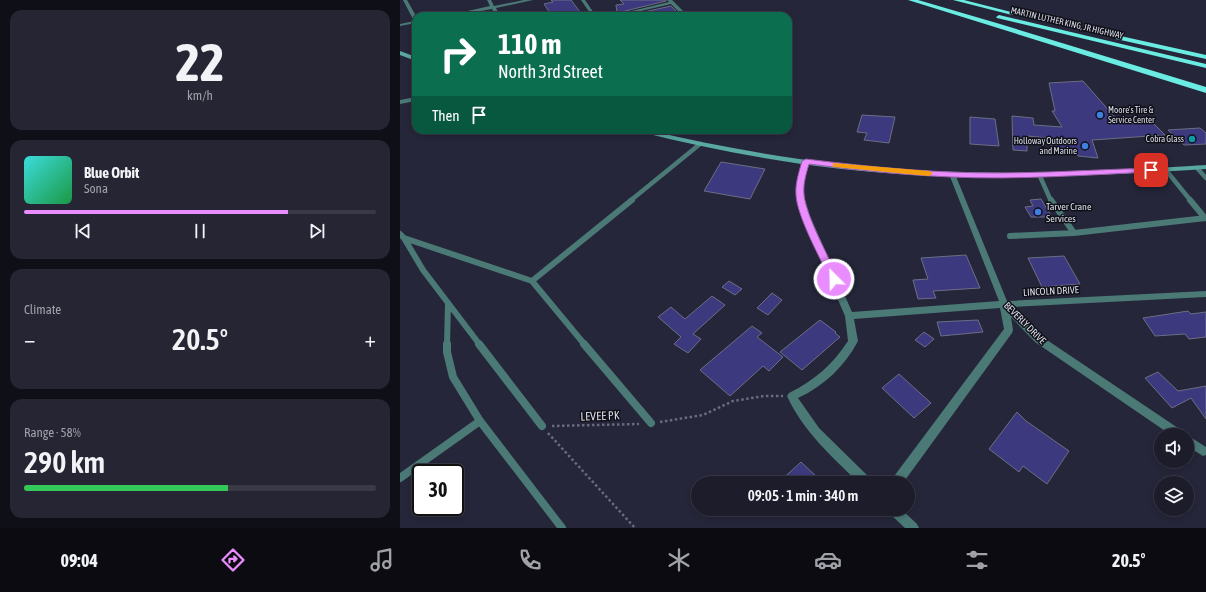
<!DOCTYPE html>
<meta charset="utf-8">
<style>
body{margin:0;font-family:"Asap Condensed",sans-serif;background:#252533;color:#f1f3f6;height:100vh;display:flex;flex-direction:column;font-size:15px;white-space:nowrap}
*{box-sizing:border-box;margin:0}
p{font-size:13px;color:#a0a1a9}
.icon{flex:none;width:22px;height:22px;fill:none;stroke:currentColor;stroke-width:2;stroke-linecap:round;stroke-linejoin:round}
.map{position:relative;flex:1;overflow:hidden}
.details{display:flex;flex-direction:column;gap:10px;padding:10px;background:#0f0f18;width:400px}
.details>*{flex:none}
.top-card{position:absolute;left:12px;top:12px;width:380px;height:122px;border-radius:12px;box-shadow:0 2px 6px #0003,0 0 0 1px #3a3a47;background:#0b6e4f;color:#fff;overflow:hidden}
.fabs{position:absolute;left:754px;top:428px;display:grid;gap:8px}
.fabs a{display:grid;place-items:center;width:40px;height:40px;border-radius:50%;background:#1c1c2b;box-shadow:0 2px 6px #0003,0 0 0 1px #3a3a47;font-size:20px}
.speed{position:absolute;left:12px;top:464px;display:flex;gap:8px;font-size:20px;font-weight:700;text-align:center}
.speed>*{display:grid;place-content:center;width:52px;height:52px;border-radius:50%;background:#1c1c2b;box-shadow:0 2px 6px #0003,0 0 0 1px #3a3a47;line-height:1}
.speed .limit{border:2px solid #111;border-radius:6px;background:#fff;color:#111}
.pin{position:absolute;display:grid;place-items:center;width:34px;height:34px;color:#fff;margin:-17px;border-radius:8px;box-shadow:0 2px 6px #0006}
.me{position:absolute;width:44px;margin:-22px;rotate:337deg;stroke-linejoin:round;filter:drop-shadow(0 0 3px #0008)}
.turn{display:flex;align-items:center;gap:14px;height:84px;padding:0 20px;font-size:18px}
.turn .icon{width:52px;height:52px;stroke-width:2.5}
.turn b{display:block;font-size:28px;line-height:34px}
.then{display:flex;align-items:center;height:38px;padding:0 20px;background:#0003;gap:8px;font-size:15px}
.big{font-size:30px;font-weight:600;line-height:1.1}
.details .tile{flex:1;display:flex;flex-direction:column;justify-content:center;gap:6px;min-width:0;padding:0 14px;border-radius:12px;background:#252533}
.details .dial{align-items:center;gap:0}
.dial b{font-size:52px;line-height:1}
.song{display:flex;align-items:center;gap:12px}
.cover{width:48px;height:48px;border-radius:6px;background:linear-gradient(135deg,hsl(180 70% 55%),hsl(140 70% 35%))}
.played{height:4px;border-radius:2px;background:linear-gradient(90deg,#e98dfe 75%,#3a3a47 75%)}
.keys{display:flex;justify-content:space-around;direction:ltr}
.heat{display:flex;justify-content:space-between;align-items:center;font-size:22px;direction:ltr}
.charge{height:6px;border-radius:3px;background:linear-gradient(90deg,#34c759 58%,#3a3a47 0)}
.trip{position:absolute;left:291px;top:476px;width:224px;height:40px;border-radius:20px;background:#1c1c2b;box-shadow:0 2px 6px #0003,0 0 0 1px #3a3a47;font-weight:600;line-height:40px;text-align:center}
.menu{display:flex;height:64px;justify-content:space-around;align-items:center;background:#0b0b11;color:#a0a1a9}
.menu .icon{width:28px;height:28px}
.menu .on{color:#e98dfe}
.menu b{font-size:18px;color:#f1f3f6}
main{display:flex;flex:1;min-height:0}
.map>svg:first-child{display:block}
</style>
<main>
<section class="details">
<div class="tile dial"><b>22</b><p>km/h</p></div>
<div class="tile">
<div class="song"><i class="cover"></i><div><b>Blue Orbit</b><p>Sona</p></div></div>
<div class="played"></div>
<div class="keys"><svg class="icon" aria-label="previous" viewBox="0 0 24 24"><path d="M18 5L8 12l10 7zM5 5v14"/></svg><svg class="icon" aria-label="pause" viewBox="0 0 24 24"><path d="M8 5v14M16 5v14"/></svg><svg class="icon" aria-label="next" viewBox="0 0 24 24"><path d="M6 5l10 7-10 7zM19 5v14"/></svg></div>
</div>
<div class="tile"><p>Climate</p>
<div class="heat"><a>−</a><b class="big">20.5°</b><a>+</a></div>
</div>
<div class="tile"><p>Range · 58%</p><b class="big">290 km</b><div class="charge"></div></div>
</section>
<div class="map">
<svg width="806" height="528" viewBox="0 0 806 528">
<rect width="100%" height="100%" fill="#252639"/>
<path fill="#3c397f" stroke="#6c6e84" d="M151,0H171L183,16H152L144,4L153,2Z
M220,0H266V1L217,13L216,5L224,4Z
M271,6L281,16H226Z
M683,81L719,122L751,121L765,135L692,140L698,158L678,156L677,153L652,150L649,138L627,136V151L613,150L612,116L633,118L634,125L662,127L652,111H655L649,83Z
M462,115L495,117L489,143L464,140L467,133L457,132Z
M570,117L595,119L599,146L570,144Z
M800,128L806,133V144L784,145L768,130Z
M321,162L365,169L350,199L304,191Z
M641,199L652,217H631L625,207L633,206L630,200Z
M566,255L580,288L533,291L536,298L518,299L513,280L528,279L521,258Z
M664,256L680,284L642,287L628,258Z
M329,281L342,289L335,295L322,287Z
M372,293L382,300L368,315L357,308Z
M312,296L325,305L293,334L301,339L288,353L274,344L281,337L258,317L271,307L285,319Z
M788,311L791,314L806,312V337L789,339L785,334L755,336L743,318Z
M420,320L436,332L435,333L440,337L402,370L380,352Z
M578,320L583,332L541,336L537,322Z
M352,326L362,333L357,337L383,357L369,371L363,366L330,396L300,370Z
M524,332L534,339L525,347L515,340Z
M758,372L778,391L806,386V419L791,398L772,408L745,378Z
M499,374L531,403L514,418L482,388Z
M617,412L626,421L669,451L647,484L623,466L619,472L589,449Z
M401,462L417,477L411,483H378Z"/>
<g fill="none" stroke-linecap="round" stroke-linejoin="round">
<path stroke="#6a6b7c" stroke-width="2.5" stroke-dasharray="2.5 2.5" stroke-linecap="butt" d="M260,422L303,415L333,401L364,396H383
M152,426L239,424
M148,433L235,528"/>
<path stroke="#4a7976" stroke-width="4.5" d="M797,168L806,178
M765,169L791,201
M639,174L651,201
M230,201L300,144"/>
<path stroke="#4a7976" stroke-width="6" d="M651,200L674,233L806,218
M790,200L805,218
M0,234L4,238L132,281L232,200
M610,236L674,233
M4,238L23,270L80,345
M132,281L185,345
M47,345L48,303"/>
<path stroke="#4a7976" stroke-width="8" d="M47,344V352L53,377L80,421L162,528
M79,344L142,426
M184,344L251,423
M0,478L80,421"/>
<path fill="#4a7976" fill-rule="evenodd" d="M3,0H7L16,16V23L0,26V24L14,21Z
M87,0H91L94,6L124,0H133L96,8L100,16H96L92,9L54,16H45L90,6Z
M181,0H185L196,16H192Z
M267,0H272L288,16H283L271,4L219,16H211L269,2Z
M16,97V101L0,104V100Z
M406,159L409,161L403,185L404,196L410,216L452,312L599,301L549,174L552,172L555,174L607,301L806,291V297L612,307L641,336L784,432L785,435H771L635,342L611,317L613,330L612,333L503,483H490L492,479L604,329L600,308L454,319L458,341C445,366 424,386 398,398L419,428L471,479L473,483H459C432,457 403,431 387,396L389,393C414,381 433,364 448,341L445,316L402,216L396,196L397,185L403,161Z
M787,435L806,447V455L803,456L787,446Z
M487,509H501L517,524L519,528H505L489,513Z"/>
<path fill="#59a8a2" fill-rule="evenodd" d="M0,51L16,57V61L0,55Z
M236,130H247C334,150 423,166 513,170C610,176 708,171 806,165V169C709,175 611,180 514,175C420,170 327,154 237,131Z"/>
<path fill="#6aece3" fill-rule="evenodd" d="M508,0H518L600,24L806,87V93Z
M553,0H564L615,13L612,15Z
M599,15L806,64V68L597,18L596,17Z
M716,35L806,55V59L716,39Z"/>
</g>
<path fill="#e98dfe" stroke="#975ca5" d="M406,159C454,165 502,170 551,172C617,175 685,170 751,168L755,170L751,172C685,175 617,180 551,177C503,175 456,170 409,164C406,174 403,184 404,194C405,214 430,260 439,279L434,283L430,279C420,258 397,216 396,195C395,184 399,172 402,161Z"/>
<path fill="#f59e0b" d="M433,163L529,171L533,173L529,176L435,167H433Z"/>
<g fill="#3f7fe0" stroke="#101019" stroke-width="1.5">
<circle cx="700" cy="115" r="4"/>
<circle cx="685" cy="146" r="4"/>
<circle cx="638" cy="212" r="4"/>
</g>
<circle fill="#0f9aa8" stroke="#101019" stroke-width="1.5" cx="792" cy="139" r="4"/>
<g text-anchor="middle" dominant-baseline="central" stroke-width="3" stroke-linejoin="round" paint-order="stroke">
<g font-size="9" fill="#dadce8" stroke="#101019">
<text transform="translate(667 23) rotate(13)">MARTIN LUTHER KING, JR HIGHWAY</text>
</g>
<g font-size="9" fill="#dadce8" stroke="#101019" text-anchor="end">
<text x="708" y="110" text-anchor="start">Moore's Tire &amp;<tspan x="708" dy="10">Service Center</tspan></text>
<text x="784" y="139">Cobra Glass</text>
<text x="677" y="141">Holloway Outdoors<tspan x="677" dy="10">and Marine</tspan></text>
</g>
<g font-size="10" fill="#dadce8" stroke="#101019" text-anchor="start">
<text x="646" y="206">Tarver Crane<tspan x="646" dy="12">Services</tspan></text>
</g>
<g font-size="10" fill="#dadce8" stroke="#101019">
<text transform="translate(651 291) rotate(-3)">LINCOLN DRIVE</text>
<text transform="translate(625 323) rotate(45)">BEVERLY DRIVE</text>
</g>
<g font-size="12" fill="#dadce8" stroke="#101019">
<text transform="translate(200 416) rotate(-2)">LEVEE PK</text>
</g>
</g>
</svg>
<div class="fabs">
<a><svg class="icon" aria-label="sound" viewBox="0 0 24 24"><path d="M4 9h4l5-4v14l-5-4H4zM17 9q2 3 0 6"/></svg></a>
<a><svg class="icon" aria-label="layers" viewBox="0 0 24 24"><path d="M12 4l9 5-9 5-9-5zM3 14l9 5 9-5"/></svg></a>
</div>
<div class="speed"><div class="limit">30</div></div>
<div class="pin" style="left:751px;top:170px;background:#d93025"><svg class="icon" aria-label="arrive" viewBox="0 0 24 24"><path d="M6 21V4h12l-3 4 3 4H6"/></svg></div>
<svg class="me" style="left:434px;top:279px" viewBox="-20 -20 40 40"><circle r="17" fill="#e98dfe" stroke="#fff" stroke-width="3"/><path d="M0-11L8 9 0 5-8 9z" fill="#fff"/></svg>
<div class="trip">09:05 · 1 min · 340 m</div>
<div class="top-card">
<div class="turn"><svg class="icon" aria-label="right" viewBox="0 0 24 24"><path d="M7 20v-9h11M14 6l5 5-5 5"/></svg><div><b>110 m</b>North 3rd Street</div></div>
<div class="then">Then<svg class="icon" aria-label="arrive" viewBox="0 0 24 24"><path d="M6 21V4h12l-3 4 3 4H6"/></svg></div>
</div>
</div>
</main>
<nav class="menu">
<b>09:04</b>
<svg class="icon on" aria-label="directions" viewBox="0 0 24 24"><path d="M12 3l9 9-9 9-9-9zM9 14v-3h6M13 9l2 2-2 2"/></svg>
<svg class="icon" aria-label="music" viewBox="0 0 24 24"><path d="M9 18V5l10-2v13"/><circle cx="6" cy="18" r="3"/><circle cx="16" cy="16" r="3"/></svg>
<svg class="icon" aria-label="phone" viewBox="0 0 24 24"><path d="M5 4h4l2 5-3 2q2 4 5 5l2-3 5 2v4C11 20 4 13 5 4z"/></svg>
<svg class="icon" aria-label="climate" viewBox="0 0 24 24"><path d="M12 3v18M4 7l16 10M4 17L20 7"/></svg>
<svg class="icon" aria-label="car" viewBox="0 0 24 24"><path d="M5 17H2v-5l4-1 3-4h7l3 4 3 1v5h-3M9 17h6M6 11h13"/><circle cx="7" cy="17" r="2"/><circle cx="17" cy="17" r="2"/></svg>
<svg class="icon" aria-label="filters" viewBox="0 0 24 24"><path d="M4 7h16M4 17h16"/><circle cx="9" cy="7" r="2"/><circle cx="15" cy="17" r="2"/></svg>
<b>20.5°</b>
</nav>
